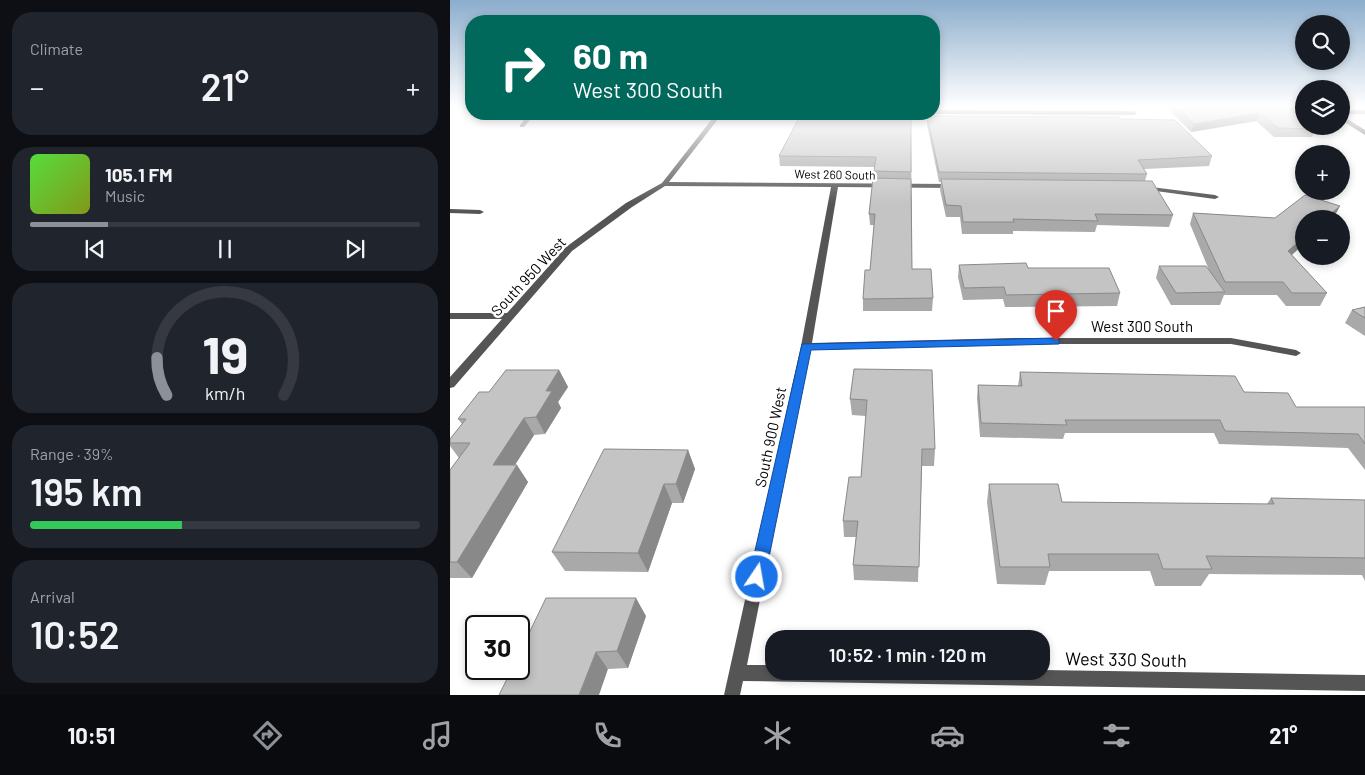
<!DOCTYPE html>
<meta charset="utf-8">
<style>
body{margin:0;font-family:Barlow,sans-serif;background:#20242c;color:#f1f3f6;height:100vh;display:flex;flex-direction:column;font-size:19px;white-space:nowrap}
*{box-sizing:border-box;margin:0}
p{font-size:16px;color:#9ea1a6}
.icon{flex:none;width:28px;height:28px;fill:none;stroke:currentColor;stroke-width:2;stroke-linecap:round;stroke-linejoin:round}
.map{position:relative;flex:1;overflow:hidden}
.details{display:flex;flex-direction:column;gap:12px;padding:12px;background:#0d0f14;width:450px}
.details>*{flex:none}
.hud{position:absolute;left:15px;top:15px;width:475px;height:105px;border-radius:20px;box-shadow:0 2px 8px #0003;background:#00695c;color:#fff;overflow:hidden}
.buttons{position:absolute;left:845px;top:15px;display:grid;gap:10px}
.buttons a{display:grid;place-items:center;width:55px;height:55px;border-radius:50%;background:#171b24;box-shadow:0 2px 8px #0003;font-size:25px}
.speed{position:absolute;left:15px;top:615px;display:flex;gap:10px;font-size:25px;font-weight:700;text-align:center}
.speed>*{display:grid;place-content:center;width:65px;height:65px;border-radius:50%;background:#171b24;box-shadow:0 2px 8px #0003;line-height:1}
.speed .limit{border:2px solid #111;border-radius:8px;background:#fff;color:#111}
.pin{position:absolute;display:grid;place-items:center;width:42px;height:42px;color:#fff;margin:-51px -21px;border-radius:50% 50% 50% 0;rotate:-45deg;box-shadow:0 0 5px #0007}
.pin .icon{rotate:45deg}
.me{position:absolute;width:55px;margin:-28px;rotate:12deg;stroke-linejoin:round;filter:drop-shadow(0 0 4px #0008)}
.turn{display:flex;align-items:center;gap:18px;height:105px;padding:0 25px;font-size:22px}
.turn .icon{width:65px;height:65px;stroke-width:2.5}
.turn b{display:block;font-size:35px;line-height:42px}
.big{font-size:38px;font-weight:600;line-height:1.1}
.details .widget{flex:1;display:flex;flex-direction:column;justify-content:center;gap:8px;min-width:0;padding:0 18px;border-radius:20px;background:#20242c}
.details .dial{align-items:center;gap:0}
.dial svg{height:130px;overflow:visible;fill:none;stroke:#363941;stroke-width:7;stroke-linecap:round;text-anchor:middle}
.dial text{fill:#f1f3f6;stroke:none}
.song{display:flex;align-items:center;gap:15px}
.cover{width:60px;height:60px;border-radius:8px;background:linear-gradient(135deg,hsl(110 70% 55%),hsl(70 70% 35%))}
.played{height:5px;border-radius:2px;background:linear-gradient(90deg,#8c9099 20%,#363941 20%)}
.keys{display:flex;justify-content:space-around;direction:ltr}
.heat{display:flex;justify-content:space-between;align-items:center;font-size:28px;direction:ltr}
.charge{height:8px;border-radius:4px;background:linear-gradient(90deg,#34c759 39%,#363941 0)}
.trip{position:absolute;left:315px;top:630px;width:285px;height:50px;border-radius:20px;background:#171b24;box-shadow:0 2px 8px #0003;font-weight:600;line-height:50px;text-align:center}
.tab-bar{display:flex;height:80px;justify-content:space-around;align-items:center;background:#090b0e;color:#9ea1a6}
.tab-bar .icon{width:35px;height:35px}
.tab-bar .current{color:#8c9099}
.tab-bar b{font-size:22px;color:#f1f3f6}
main{display:flex;flex:1;min-height:0}
.map>svg:first-child{display:block}
</style>
<main>
<section class="details">
<div class="widget"><p>Climate</p>
<div class="heat"><a>−</a><b class="big">21°</b><a>+</a></div>
</div>
<div class="widget">
<div class="song"><i class="cover"></i><div><b>105.1 FM</b><p>Music</p></div></div>
<div class="played"></div>
<div class="keys"><svg class="icon" aria-label="previous" viewBox="0 0 24 24"><path d="M18 5L8 12l10 7zM5 5v14"/></svg><svg class="icon" aria-label="pause" viewBox="0 0 24 24"><path d="M8 5v14M16 5v14"/></svg><svg class="icon" aria-label="next" viewBox="0 0 24 24"><path d="M6 5l10 7-10 7zM19 5v14"/></svg></div>
</div>
<div class="widget dial"><svg viewBox="0 0 100 80">
<path d="M14 69A42 42 0 1 1 86 69"/>
<path d="M14 69A42 42 0 0 1 8 46" stroke="#8c9099"/>
<text x="50" y="56" font-size="32" font-weight="700">19</text>
<text x="50" y="72" font-size="11">km/h</text>
</svg></div>
<div class="widget"><p>Range · 39%</p><b class="big">195 km</b><div class="charge"></div></div>
<div class="widget"><p>Arrival</p><b class="big">10:52</b></div>
</section>
<div class="map">
<svg width="915" height="695" viewBox="0 0 915 695">
<rect width="100%" height="100%" fill="#fff"/>
<g fill="none" stroke-linecap="round" stroke-linejoin="round">
<path fill="#555" fill-rule="evenodd" d="M484,110L684,111L687,113L684,115L484,114Z
M891,110H915V114H891Z
M79,114H85L74,127H70V125Z
M266,114H272L219,182L503,184L506,186L503,188L388,187L362,343L566,338H781L846,350L851,353L846,356L781,344H566L360,349L297,665H324V671H591V670L915,675V691L293,681L290,695H274L351,346L381,187L215,186L182,207L122,251L4,387L0,388V377L52,319H0V313H57L116,247L176,203L212,183Z
M693,186L765,195L769,197L765,199L691,189V187Z
M0,209L30,210L34,212L30,214L0,213Z"/>
<path fill="#555" fill-rule="evenodd" d="M891,115L915,130V135L891,120Z"/>
</g>
<path fill="#a9a9a9" d="M715,106H848L845,113L866,129L862,137H824L806,121L741,132Z
M461,115L462,269L483,298L482,311H413V299L420,270L424,225H420L419,214L425,178V167L330,166L329,156Z
M477,116L670,119L762,156L759,166L694,169L697,174L695,181L723,215L719,227L647,225L645,232L563,231V234H512L510,217H496L490,190L491,182H489L477,124Z
M890,206L884,217L882,219H854V244L842,255L877,293L870,306H836L827,295H774L770,305H721L706,278L709,266L759,270L740,224L743,213L825,218Z
M509,265L578,268L670,293L667,306L555,307L553,299L513,300L508,277Z
M915,307V336L895,323L902,310Z
M404,369L485,449L484,466H472L468,582L404,580L403,565L406,537H394L393,521L411,477L416,416L402,415L400,399Z
M109,370L118,387L108,402L111,408L95,434L84,435L65,465L78,482L22,578H0V470L9,458L0,446V439L12,424L8,419L39,392Z
M570,372L794,392L846,407H915V470L898,448L769,444L764,433H615L613,439L530,437L527,398L528,385L568,386Z
M238,450L245,469L233,503H222L198,572L115,571L102,552Z
M539,484L612,502L817,504L821,498L915,500V581L912,575L759,574L751,586H705L700,571H599L595,585L547,584L537,502Z
M96,598L196,616L178,668L158,669Z"/>
<path fill="#898989" d="M848,107L844,115L839,108Z
M809,113L806,121L741,132L744,124Z
M890,206L884,217L882,219H875Z
M854,237V244L832,263L838,251Z
M109,370L118,387L108,402L111,408L95,434L86,417L96,391Z
M74,418L84,435L54,482L43,465Z
M238,450L245,469L233,503L226,484Z
M67,465L78,482L22,578L7,562Z
M214,484L222,503L198,572L188,553Z
M186,598L196,616L178,668L167,651Z
M146,652L158,669L149,695H129Z"/>
<path fill="#c4c4c4" stroke="#898989" d="M726,106H848L839,108L854,119V126H863L866,129L828,128L809,113L744,124Z
M351,114L461,115V172L424,171L426,157L329,156Z
M477,116L669,117L670,119L725,120L762,156L688,160L697,174L489,172Z
M423,178L461,179L462,269H481L483,298L413,299L415,270H420L425,214H419Z
M491,179L702,181L723,215L645,214L648,221L563,219L564,222H513L511,206L496,205Z
M855,195L890,206L875,219H854V237L838,251L877,293H842L833,282H775L743,213L825,218Z
M576,263L578,268H659L670,293L556,295L554,287L514,288L509,265Z
M709,266H756L775,292L726,293Z
M915,307V318L902,310Z
M404,369L482,370L485,449H472L469,567L403,565L408,521H393L399,477H411L417,400L400,399Z
M56,370H109L96,391H102L86,417L74,418L43,465H67L7,562H0V470L20,443H0V439L16,419H8L29,392H39Z
M570,372L785,376L794,392L838,393L846,407H915V444L908,434L775,431L770,420H615L617,425L531,423L528,385L572,386Z
M154,449L238,450L226,484H214L188,553L102,552Z
M539,484H608L612,502L824,504L821,498L915,500V558L756,556L762,569H713L708,554H598L600,567H550Z
M96,598H186L167,651L146,652L129,695H49L62,669H69V654Z"/>
<linearGradient id="sky" x2="0" y2="1"><stop stop-color="#8cadcc"/><stop offset="0.52" stop-color="#fff"/><stop offset="1" stop-color="#fff" stop-opacity="0"/></linearGradient>
<rect width="915" height="204" fill="url(#sky)"/>
<path fill="#1a73e8" stroke="#114b97" d="M606,338L609,339V344L361,350L315,577L313,583L307,585L301,583L299,577L352,344Z"/>
<g text-anchor="middle" dominant-baseline="central" stroke-width="5" stroke-linejoin="round" paint-order="stroke">
<g font-size="12" fill="#000" stroke="#fff">
<text transform="translate(385 174) rotate(1)">West 260 South</text>
</g>
<g font-size="15" fill="#000" stroke="#fff">
<text transform="translate(78 276) rotate(-47)">South 950 West</text>
<text x="692" y="326">West 300 South</text>
<text transform="translate(320 437) rotate(-78)">South 900 West</text>
</g>
<g font-size="18" fill="#000" stroke="#fff">
<text transform="translate(676 659) rotate(1)">West 330 South</text>
</g>
</g>
</svg>
<div class="buttons">
<a><svg class="icon" aria-label="search" viewBox="0 0 24 24"><circle cx="10" cy="10" r="6"/><path d="M15 15l6 6"/></svg></a>
<a><svg class="icon" aria-label="layers" viewBox="0 0 24 24"><path d="M12 4l9 5-9 5-9-5zM3 14l9 5 9-5"/></svg></a>
<a>+</a>
<a>−</a>
</div>
<div class="speed"><div class="limit">30</div></div>
<div class="pin" style="left:606px;top:341px;background:#d93025"><svg class="icon" aria-label="arrive" viewBox="0 0 24 24"><path d="M6 21V4h12l-3 4 3 4H6"/></svg></div>
<svg class="me" style="left:307px;top:577px" viewBox="-20 -20 40 40"><circle r="17" fill="#1a73e8" stroke="#fff" stroke-width="3"/><path d="M0-11L8 9 0 5-8 9z" fill="#fff"/></svg>
<div class="trip">10:52 · 1 min · 120 m</div>
<div class="hud">
<div class="turn"><svg class="icon" aria-label="right" viewBox="0 0 24 24"><path d="M7 20v-9h11M14 6l5 5-5 5"/></svg><div><b>60 m</b>West 300 South</div></div>
</div>
</div>
</main>
<nav class="tab-bar">
<b>10:51</b>
<svg class="icon current" aria-label="directions" viewBox="0 0 24 24"><path d="M12 3l9 9-9 9-9-9zM9 14v-3h6M13 9l2 2-2 2"/></svg>
<svg class="icon" aria-label="music" viewBox="0 0 24 24"><path d="M9 18V5l10-2v13"/><circle cx="6" cy="18" r="3"/><circle cx="16" cy="16" r="3"/></svg>
<svg class="icon" aria-label="phone" viewBox="0 0 24 24"><path d="M5 4h4l2 5-3 2q2 4 5 5l2-3 5 2v4C11 20 4 13 5 4z"/></svg>
<svg class="icon" aria-label="climate" viewBox="0 0 24 24"><path d="M12 3v18M4 7l16 10M4 17L20 7"/></svg>
<svg class="icon" aria-label="car" viewBox="0 0 24 24"><path d="M5 17H2v-5l4-1 3-4h7l3 4 3 1v5h-3M9 17h6M6 11h13"/><circle cx="7" cy="17" r="2"/><circle cx="17" cy="17" r="2"/></svg>
<svg class="icon" aria-label="filters" viewBox="0 0 24 24"><path d="M4 7h16M4 17h16"/><circle cx="9" cy="7" r="2"/><circle cx="15" cy="17" r="2"/></svg>
<b>21°</b>
</nav>
